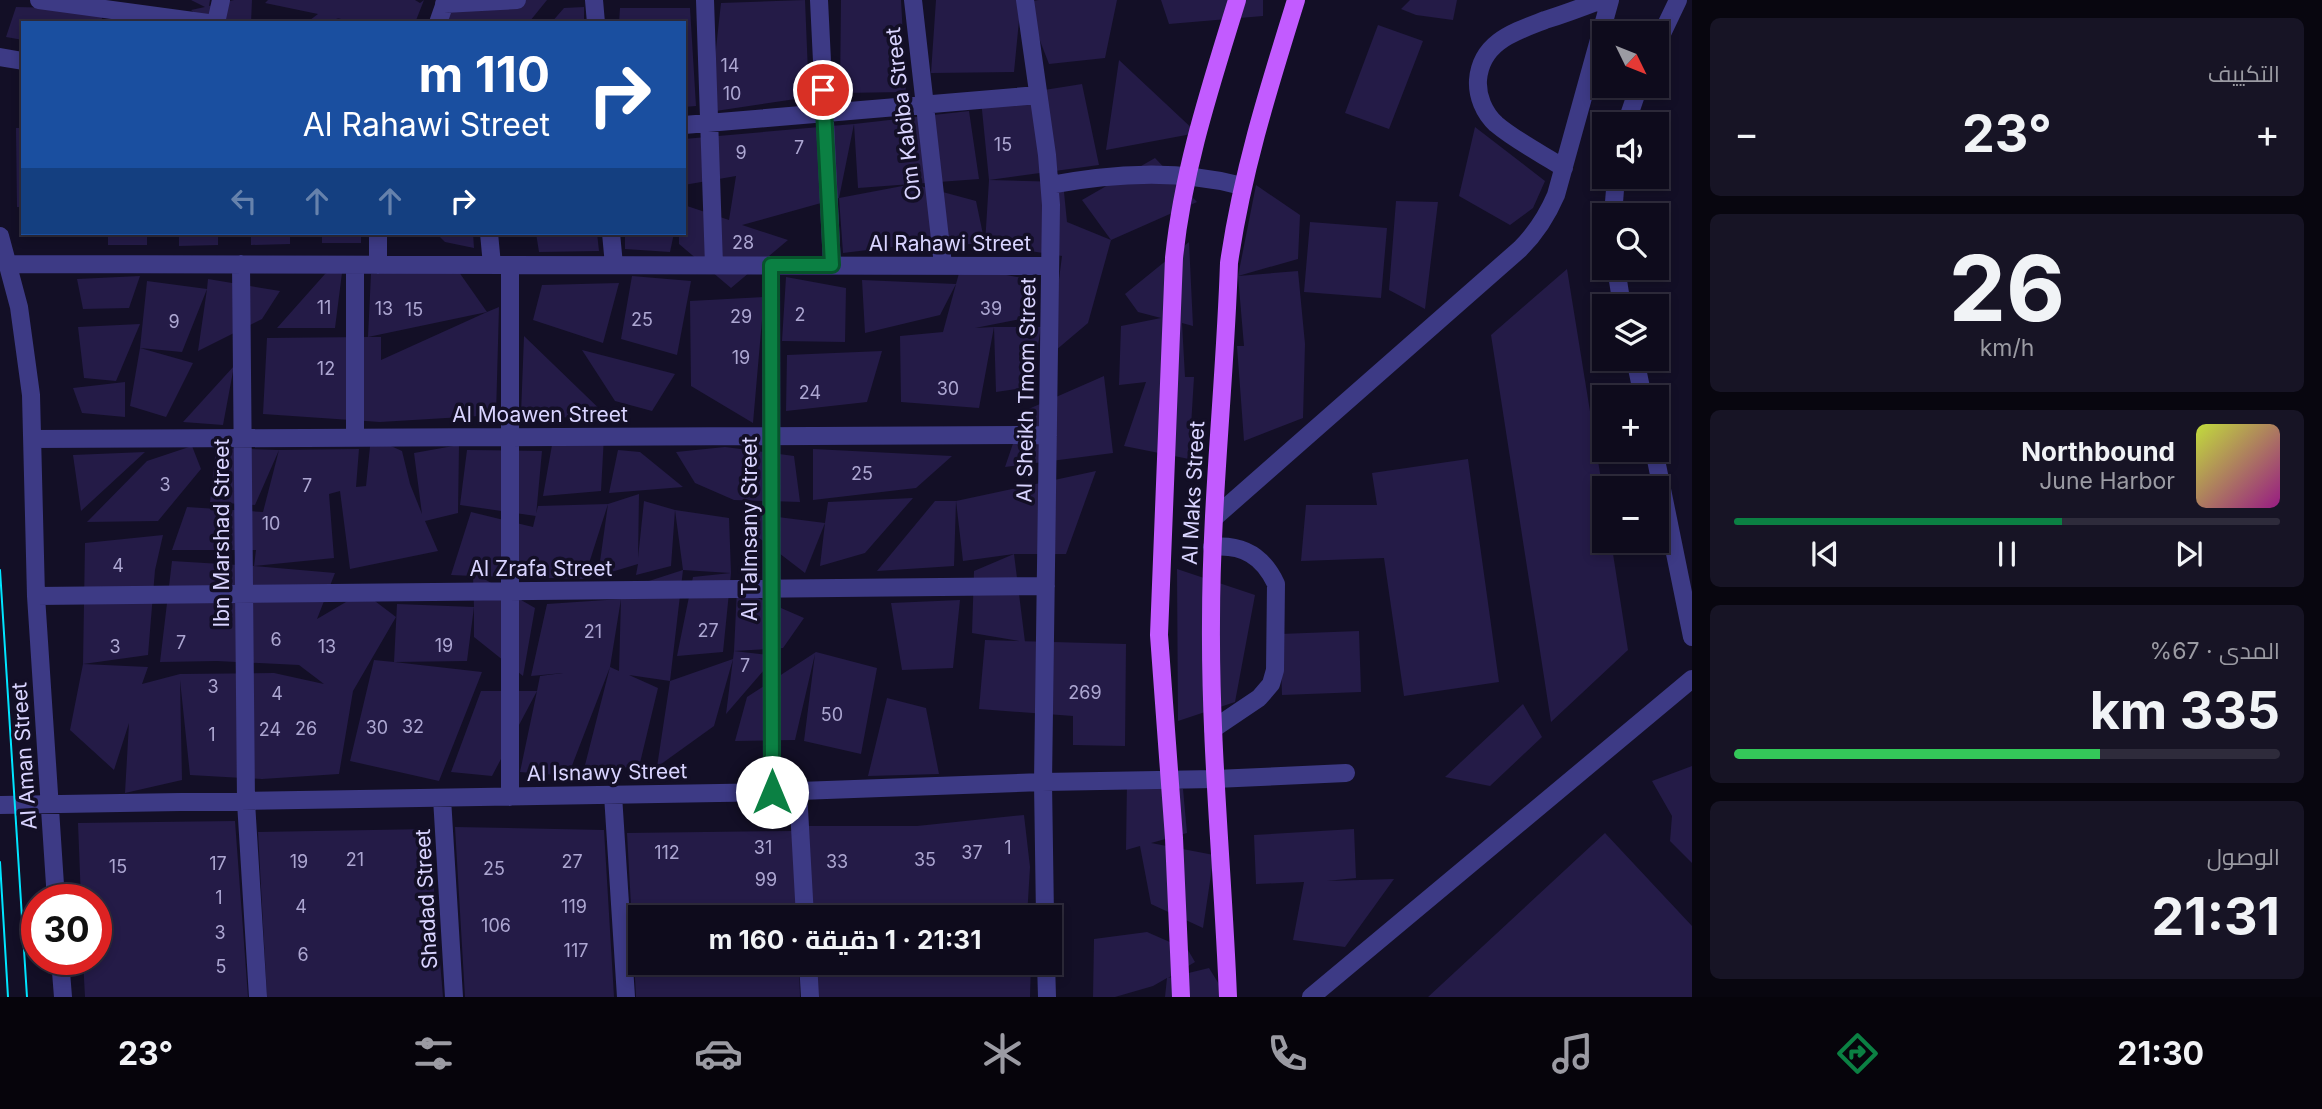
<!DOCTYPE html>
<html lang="ar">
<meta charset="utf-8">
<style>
body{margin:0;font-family:Inter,Cairo,sans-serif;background:#171425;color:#f1f3f6;direction:rtl;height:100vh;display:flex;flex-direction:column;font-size:26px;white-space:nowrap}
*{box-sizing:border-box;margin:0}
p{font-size:23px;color:#9b9ba3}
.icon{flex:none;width:38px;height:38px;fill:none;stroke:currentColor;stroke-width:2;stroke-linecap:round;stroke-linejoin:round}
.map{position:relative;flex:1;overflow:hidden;direction:ltr}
.drawer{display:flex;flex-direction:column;gap:18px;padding:18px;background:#08060f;width:630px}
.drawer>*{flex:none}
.hud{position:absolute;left:21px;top:21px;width:665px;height:214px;border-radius:0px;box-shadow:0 4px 10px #0003,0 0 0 2px #2e2b3b;direction:rtl;background:#1a4fa0;color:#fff;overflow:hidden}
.needle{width:46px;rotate:133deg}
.buttons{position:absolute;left:1592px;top:21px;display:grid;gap:14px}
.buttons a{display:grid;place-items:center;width:77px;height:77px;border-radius:0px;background:#0e0b1c;box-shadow:0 4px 10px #0003,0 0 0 2px #2e2b3b;font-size:35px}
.speed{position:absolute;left:21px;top:884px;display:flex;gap:14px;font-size:35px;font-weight:700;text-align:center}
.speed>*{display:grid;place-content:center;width:91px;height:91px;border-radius:50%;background:#0e0b1c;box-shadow:0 4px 10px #0003,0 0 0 2px #2e2b3b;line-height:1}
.speed .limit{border:10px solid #d22;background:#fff;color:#111}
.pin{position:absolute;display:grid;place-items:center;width:60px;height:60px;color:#fff;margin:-30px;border:4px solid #fff;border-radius:50%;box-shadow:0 2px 7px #0007}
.me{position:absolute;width:77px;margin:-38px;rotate:0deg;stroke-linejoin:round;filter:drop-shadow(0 0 5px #0008)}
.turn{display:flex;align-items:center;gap:24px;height:147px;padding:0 21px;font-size:32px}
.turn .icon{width:91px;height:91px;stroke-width:2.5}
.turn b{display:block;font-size:49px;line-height:60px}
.lanes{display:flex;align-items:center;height:66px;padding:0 21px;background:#0003;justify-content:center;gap:35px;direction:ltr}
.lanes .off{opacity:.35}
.big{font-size:52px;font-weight:700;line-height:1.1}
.drawer .card{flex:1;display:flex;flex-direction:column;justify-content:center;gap:10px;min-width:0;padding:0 24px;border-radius:10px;background:#171425}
.drawer .dial{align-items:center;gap:0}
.dial b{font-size:91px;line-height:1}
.song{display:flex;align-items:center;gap:21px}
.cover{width:84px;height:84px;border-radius:10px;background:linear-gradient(135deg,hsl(70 70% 55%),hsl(310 70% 35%))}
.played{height:7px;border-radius:4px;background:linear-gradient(90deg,#0b8043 60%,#2e2b3b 60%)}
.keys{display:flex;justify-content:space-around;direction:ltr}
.heat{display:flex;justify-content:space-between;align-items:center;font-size:38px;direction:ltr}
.charge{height:10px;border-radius:5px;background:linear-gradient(90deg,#34c759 67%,#2e2b3b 0)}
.trip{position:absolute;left:628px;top:905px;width:434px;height:70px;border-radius:0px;background:#0e0b1c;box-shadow:0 4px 10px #0003,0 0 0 2px #2e2b3b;font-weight:700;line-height:70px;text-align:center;direction:rtl}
.dock{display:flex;height:112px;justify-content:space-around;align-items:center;background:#06040b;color:#9b9ba3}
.dock .icon{width:49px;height:49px}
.dock .active{color:#0b8043}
.dock b{font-size:32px;color:#f1f3f6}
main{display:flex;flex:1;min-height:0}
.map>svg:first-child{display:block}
</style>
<main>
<section class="drawer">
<div class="card"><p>التكييف</p>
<div class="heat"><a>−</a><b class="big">23°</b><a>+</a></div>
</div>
<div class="card dial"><b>26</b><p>km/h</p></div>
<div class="card">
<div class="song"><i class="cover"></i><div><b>Northbound</b><p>June Harbor</p></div></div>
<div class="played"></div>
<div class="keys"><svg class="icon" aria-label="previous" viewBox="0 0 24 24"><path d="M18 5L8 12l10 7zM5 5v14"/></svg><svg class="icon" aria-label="pause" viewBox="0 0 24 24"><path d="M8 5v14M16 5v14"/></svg><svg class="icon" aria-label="next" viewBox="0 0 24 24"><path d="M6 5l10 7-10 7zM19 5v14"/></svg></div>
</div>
<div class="card"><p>المدى · 67%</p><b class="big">335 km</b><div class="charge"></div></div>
<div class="card"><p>الوصول</p><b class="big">21:31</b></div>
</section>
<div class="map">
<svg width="1692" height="997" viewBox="0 0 1692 997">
<rect width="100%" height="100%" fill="#130f26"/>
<path fill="#241b47" d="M191,0H210L209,6L234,0H252L251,23H205L191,10L205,7Z
M268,0H415L420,3L424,0L415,23H361L336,18L347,23H306L318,14L265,3Z
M450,0H547L530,21L448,23Z
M805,0L809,97L709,112L721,3Z
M841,0H901L906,92L840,93Z
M936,0H1021L1014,72L931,73Z
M1039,0H1117L1105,58L1049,64L1025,2Z
M1161,0H1263V16L1169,24Z
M1410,0H1457L1453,20L1416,15L1401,9Z
M16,7L106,9L100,23H23V40L6,37Z
M584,7V23H551L564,8Z
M620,8H690L696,106L684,107V23H619Z
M1378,25L1423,41L1389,129L1345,113Z
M1119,60L1197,133L1106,150Z
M1082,84L1099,165L989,180L981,100Z
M969,111L979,179L858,188L854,124Z
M854,124L839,198L742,225L788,240L731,288L679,244V233H684V205L729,220L736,176L684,185V139Z
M1475,127L1545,181L1533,208L1510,225L1459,196Z
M16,128H23V207H17Z
M1155,158L1197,202L1111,240L1082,200Z
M989,180L1063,182L1067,222L1111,240L1088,323L1049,356L1062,256L985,244H917L843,253L839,198L913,184L976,201L985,244Z
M1256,185L1300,215L1298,259L1238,276Z
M1396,201L1438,202L1425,309L1389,290Z
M1310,222L1387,228L1381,298L1304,292Z
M108,233H147V245H108Z
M179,233H218V245L179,246Z
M251,233H290V244L251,245Z
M322,233H361V243H322Z
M436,233H473L474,248L445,242Z
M536,233H597L599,251L539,252Z
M625,233H674L670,252L625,249Z
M1189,242L1193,326L1182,323L1185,377H1194L1189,459L1124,446L1146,382L1119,385L1121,326L1161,318L1138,312L1125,294Z
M343,265L335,328H277L325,274Z
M454,265L487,312L499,307L496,415L380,422L263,414L267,338L366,337H381V360L487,312L368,337L371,274Z
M961,266L1037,281L1030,317L975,328L994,327H1041L1031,387L996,392L994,327L979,408L901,402L900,336L943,332L956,284L940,315L865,333L862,280L956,284Z
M1567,269L1605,504V541H1611L1628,650L1551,722L1491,335Z
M1298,271L1305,344L1303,418L1244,441L1237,346H1244L1238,276Z
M140,276L129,308L83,309L77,279Z
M632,276L691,281L677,355L621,339Z
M786,277L846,288L845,342L782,341Z
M208,279L280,291L262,319L198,351L207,289L182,352L140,348L147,281L207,289Z
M619,283L603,343L533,320L542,285Z
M764,297L753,423L691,386L690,301Z
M140,324L116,381L84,378L78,327Z
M524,336L612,421L521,414Z
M140,348L193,363L166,417L130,406Z
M582,350L675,374L652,411L615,401Z
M882,351L867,402L786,411L787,355Z
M234,366L223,425L183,422Z
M1104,376L1113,453L1005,467L1024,411Z
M125,382V417L82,413L73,388Z
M604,436L601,491L543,496L552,445Z
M371,437L402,451L410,484L422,514L414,453L459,445L458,513L425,521L438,551L350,569L340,491L329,494L334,558L254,566L335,573L317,619L363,592L396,617L353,691L339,774L262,779L190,775L180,680L182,780L125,793L129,723L114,770L70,730L83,664L148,667L142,684L180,674L274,673L324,684L299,665L217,661L160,662L172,561L254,566L256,550H172L187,507L263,512L279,450L359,449L356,487L366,486Z
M192,446L201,469L158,521L87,522L147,461Z
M725,447L794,456L800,502L734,500L695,483L676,452Z
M216,448L279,450L255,505L210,502Z
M813,449L952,456L916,488L813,500Z
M467,450L542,451L536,516L460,505Z
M618,450L640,452L683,487L609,493Z
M145,452L81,511L73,455Z
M1468,459L1499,682L1404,696L1384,558L1301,561L1306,505H1377L1372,473Z
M1096,471L1066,554H1014L1025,642L972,633L974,571L1014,554L963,561L956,501Z
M639,494L638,558L644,501L675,510L729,518L731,573L723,652L677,656L693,577L731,573L683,570L670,681L629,675L658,688L639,767L584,769L610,667L619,671L621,599L610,667L568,776L520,772L537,691L492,776L451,772L481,691H537L540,676L563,673L531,676L547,604L621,599V590L683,570L675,510L671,566L636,575L638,564L598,576L608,504Z
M913,498L865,553L820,566L825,523L805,573L754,534L746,513L825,523L828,502Z
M935,501H956L954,566L877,571Z
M608,504L584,579L479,576L535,608L523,676L474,637V607L467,661L394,662L482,672L439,781L350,761L374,660L394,662L397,604L474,607L473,576L451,575L471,512L533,527L538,506Z
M163,535L155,570L148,655L83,664L85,543Z
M1177,569L1255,595L1235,702L1178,721Z
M737,589L804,618L783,648L734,651Z
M960,600L953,668L902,670L891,603Z
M1359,631L1361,692L1282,695L1280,634Z
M985,640L1126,644L1125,746L1073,745V716L979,709Z
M734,651L776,656L726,714L733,659L714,726L657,767L670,681L733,659Z
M816,652L877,668L861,754L804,741L815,654L795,740L735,741L747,697Z
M887,698L926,708L939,774L868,776Z
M1523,704L1542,737L1490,786L1445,777Z
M1692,766V863L1670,841L1672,816L1652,781Z
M1127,781L1183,789L1187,833L1151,843L1214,855L1203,928L1151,904L1140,846L1126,850Z
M1024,815L1030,867L1027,917H809L808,826H917Z
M235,821L248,997H85L83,959H96V900H81L78,823Z
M455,827L604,830L614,997H465Z
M429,829L443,997H267L258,832Z
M1354,829L1356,878L1327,881L1394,879L1345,947L1293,940L1304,882L1256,884L1254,835Z
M793,831L797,917H640V962H799L800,997H636L627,833Z
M1605,833L1692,926V997H1428Z
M1147,932L1188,950L1195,962L1168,978L1209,968L1227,997H1165L1167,978L1153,986L1115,997H1093L1094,939Z
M813,962H1031L1030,997H815Z"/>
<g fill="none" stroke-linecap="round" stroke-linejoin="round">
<path stroke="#3d3a85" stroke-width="18" d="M39,0L208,23
M594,0L596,23
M705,0L714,265
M819,0L832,265
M913,0L943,265
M1025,0L1047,155L1051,205L1043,782L1045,917
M444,4L517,0
M216,23L221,0
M438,23L446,0
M1657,44L1678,0
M0,57L23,61
M1626,124L1639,86
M684,125L1038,95
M1564,168C1542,154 1516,141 1496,124C1484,113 1477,96 1478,80C1481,42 1514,32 1545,20C1564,14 1583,7 1601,0
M1050,185C1114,173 1179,169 1242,186
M1613,215L1616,177
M378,233V265
M489,233L492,265
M611,233L614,265
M0,236L19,307L31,395L36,596L56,900
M9,264L1050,266
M241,264L246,802L258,997
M355,265V437
M510,265V797
M771,265L772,792
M1616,268L1622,306
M1635,359L1643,397
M32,439L1048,435
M1654,450L1692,637
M1214,518L1520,249C1536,233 1547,216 1556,195L1610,0
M1212,547C1243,544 1263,556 1276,584L1275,670L1271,684L1259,698L1213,729
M36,596L1046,586
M798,791L805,917
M613,795L626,997
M442,798L454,997
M0,805L772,792L1043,782L1215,779L1346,773
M60,959L63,997
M808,962L810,997
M1046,962L1047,997
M1311,997L1692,679"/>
<path stroke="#c25bff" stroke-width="18" d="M1181,997L1174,838L1159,635L1174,258C1183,169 1211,85 1237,0
M1228,997C1223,872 1210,747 1211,622C1211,502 1225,383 1229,263C1242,172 1269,87 1296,0"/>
<path stroke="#00e5ff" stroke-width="2" d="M0,570L27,997
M0,862L8,997"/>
</g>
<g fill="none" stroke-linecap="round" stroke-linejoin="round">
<defs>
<path id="route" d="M772,792L771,265H832L823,90"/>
</defs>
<use href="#route" stroke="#07532c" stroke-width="18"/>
<use href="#route" stroke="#0b8043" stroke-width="12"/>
</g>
<g text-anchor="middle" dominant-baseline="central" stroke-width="7" stroke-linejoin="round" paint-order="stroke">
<g font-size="18" fill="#aca6d1">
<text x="730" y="65">14</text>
<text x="732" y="93">10</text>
<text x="1003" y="144">15</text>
<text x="799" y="147">7</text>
<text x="741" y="152">9</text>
<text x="743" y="242">28</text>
<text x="324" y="307">11</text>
<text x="384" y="308">13</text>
<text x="991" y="308">39</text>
<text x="414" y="309">15</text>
<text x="800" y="314">2</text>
<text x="741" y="316">29</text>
<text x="642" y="319">25</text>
<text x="174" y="321">9</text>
<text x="741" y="357">19</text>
<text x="326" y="368">12</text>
<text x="948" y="388">30</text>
<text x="810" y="392">24</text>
<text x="862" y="473">25</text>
<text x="165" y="484">3</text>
<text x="307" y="485">7</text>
<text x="271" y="523">10</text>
<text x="118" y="565">4</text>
<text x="708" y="630">27</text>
<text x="593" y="631">21</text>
<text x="276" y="639">6</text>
<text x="181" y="642">7</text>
<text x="444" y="645">19</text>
<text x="115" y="646">3</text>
<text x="327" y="646">13</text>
<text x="745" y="665">7</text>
<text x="213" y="686">3</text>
<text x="1085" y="692">269</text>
<text x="277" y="693">4</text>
<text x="832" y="714">50</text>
<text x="413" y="726">32</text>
<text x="377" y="727">30</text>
<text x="306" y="728">26</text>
<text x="270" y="729">24</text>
<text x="212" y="734">1</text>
<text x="763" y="847">31</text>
<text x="1008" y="847">1</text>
<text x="667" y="852">112</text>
<text x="972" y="852">37</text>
<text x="355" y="859">21</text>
<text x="925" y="859">35</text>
<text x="299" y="861">19</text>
<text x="572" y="861">27</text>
<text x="837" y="861">33</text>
<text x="218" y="863">17</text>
<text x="118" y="866">15</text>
<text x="494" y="868">25</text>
<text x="766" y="879">99</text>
<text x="219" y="897">1</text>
<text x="301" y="906">4</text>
<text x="574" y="906">119</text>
<text x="496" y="925">106</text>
<text x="220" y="932">3</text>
<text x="576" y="950">117</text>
<text x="303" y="954">6</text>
<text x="221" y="966">5</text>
</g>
<g font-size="21" fill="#d9d4ff" stroke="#130f26">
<text transform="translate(903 114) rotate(-97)">Om Kabiba Street</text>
<text x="950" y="243">Al Rahawi Street</text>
<text transform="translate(1026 390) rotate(-89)">Al Sheikh Tmom Street</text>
<text x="540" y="414">Al Moawen Street</text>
<text transform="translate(1193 493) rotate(-87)">Al Maks Street</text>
<text transform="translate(749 529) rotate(-90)">Al Talmsany Street</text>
<text transform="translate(221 533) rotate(-90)">Ibn Marshad Street</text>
<text x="541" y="568">Al Zrafa Street</text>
<text transform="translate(24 756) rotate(-94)">Al Aman Street</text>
<text transform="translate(607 772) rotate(-1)">Al Isnawy Street</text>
<text transform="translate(426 899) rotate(-93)">Shadad Street</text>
</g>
</g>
</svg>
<div class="buttons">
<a><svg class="needle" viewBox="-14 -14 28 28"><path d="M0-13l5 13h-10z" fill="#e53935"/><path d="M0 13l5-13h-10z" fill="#9b9ba3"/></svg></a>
<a><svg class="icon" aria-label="sound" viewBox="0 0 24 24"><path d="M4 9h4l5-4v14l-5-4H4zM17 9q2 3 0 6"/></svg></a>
<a><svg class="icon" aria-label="search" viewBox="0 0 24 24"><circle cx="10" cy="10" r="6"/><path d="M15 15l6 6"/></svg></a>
<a><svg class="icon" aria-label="layers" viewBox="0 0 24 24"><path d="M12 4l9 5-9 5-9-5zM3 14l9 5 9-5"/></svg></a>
<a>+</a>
<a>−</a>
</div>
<div class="speed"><div class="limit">30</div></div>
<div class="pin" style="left:823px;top:90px;background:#d93025"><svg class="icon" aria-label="arrive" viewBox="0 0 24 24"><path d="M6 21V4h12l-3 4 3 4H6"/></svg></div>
<svg class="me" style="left:772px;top:792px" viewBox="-20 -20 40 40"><circle r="19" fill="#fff"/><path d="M0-13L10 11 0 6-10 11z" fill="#0b8043"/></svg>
<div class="trip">21:31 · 1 دقيقة · 160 m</div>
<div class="hud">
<div class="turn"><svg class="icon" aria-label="right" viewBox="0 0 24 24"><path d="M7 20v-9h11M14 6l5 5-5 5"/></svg><div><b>110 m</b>Al Rahawi Street</div></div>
<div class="lanes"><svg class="icon off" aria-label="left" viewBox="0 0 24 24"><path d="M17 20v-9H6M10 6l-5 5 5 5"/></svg><svg class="icon off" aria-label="ahead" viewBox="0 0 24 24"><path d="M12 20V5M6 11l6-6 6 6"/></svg><svg class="icon off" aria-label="ahead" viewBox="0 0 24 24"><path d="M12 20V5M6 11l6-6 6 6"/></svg><svg class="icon" aria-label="right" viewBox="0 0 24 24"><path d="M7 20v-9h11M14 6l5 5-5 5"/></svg></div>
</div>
</div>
</main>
<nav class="dock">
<b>21:30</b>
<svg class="icon active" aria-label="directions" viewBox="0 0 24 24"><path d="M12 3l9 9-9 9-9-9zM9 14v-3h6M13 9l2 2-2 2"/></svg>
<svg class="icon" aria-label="music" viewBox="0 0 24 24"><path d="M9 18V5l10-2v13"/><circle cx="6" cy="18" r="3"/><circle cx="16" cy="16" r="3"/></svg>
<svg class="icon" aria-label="phone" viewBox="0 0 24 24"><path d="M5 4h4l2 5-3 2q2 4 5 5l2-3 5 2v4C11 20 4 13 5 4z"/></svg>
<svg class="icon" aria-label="climate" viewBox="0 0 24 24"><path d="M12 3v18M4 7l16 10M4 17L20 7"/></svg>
<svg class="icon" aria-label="car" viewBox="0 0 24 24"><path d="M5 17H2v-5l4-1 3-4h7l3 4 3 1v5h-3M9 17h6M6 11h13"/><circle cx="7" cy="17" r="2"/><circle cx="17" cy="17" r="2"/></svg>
<svg class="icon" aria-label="filters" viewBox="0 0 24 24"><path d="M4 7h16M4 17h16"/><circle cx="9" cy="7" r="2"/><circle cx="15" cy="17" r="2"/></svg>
<b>23°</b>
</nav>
